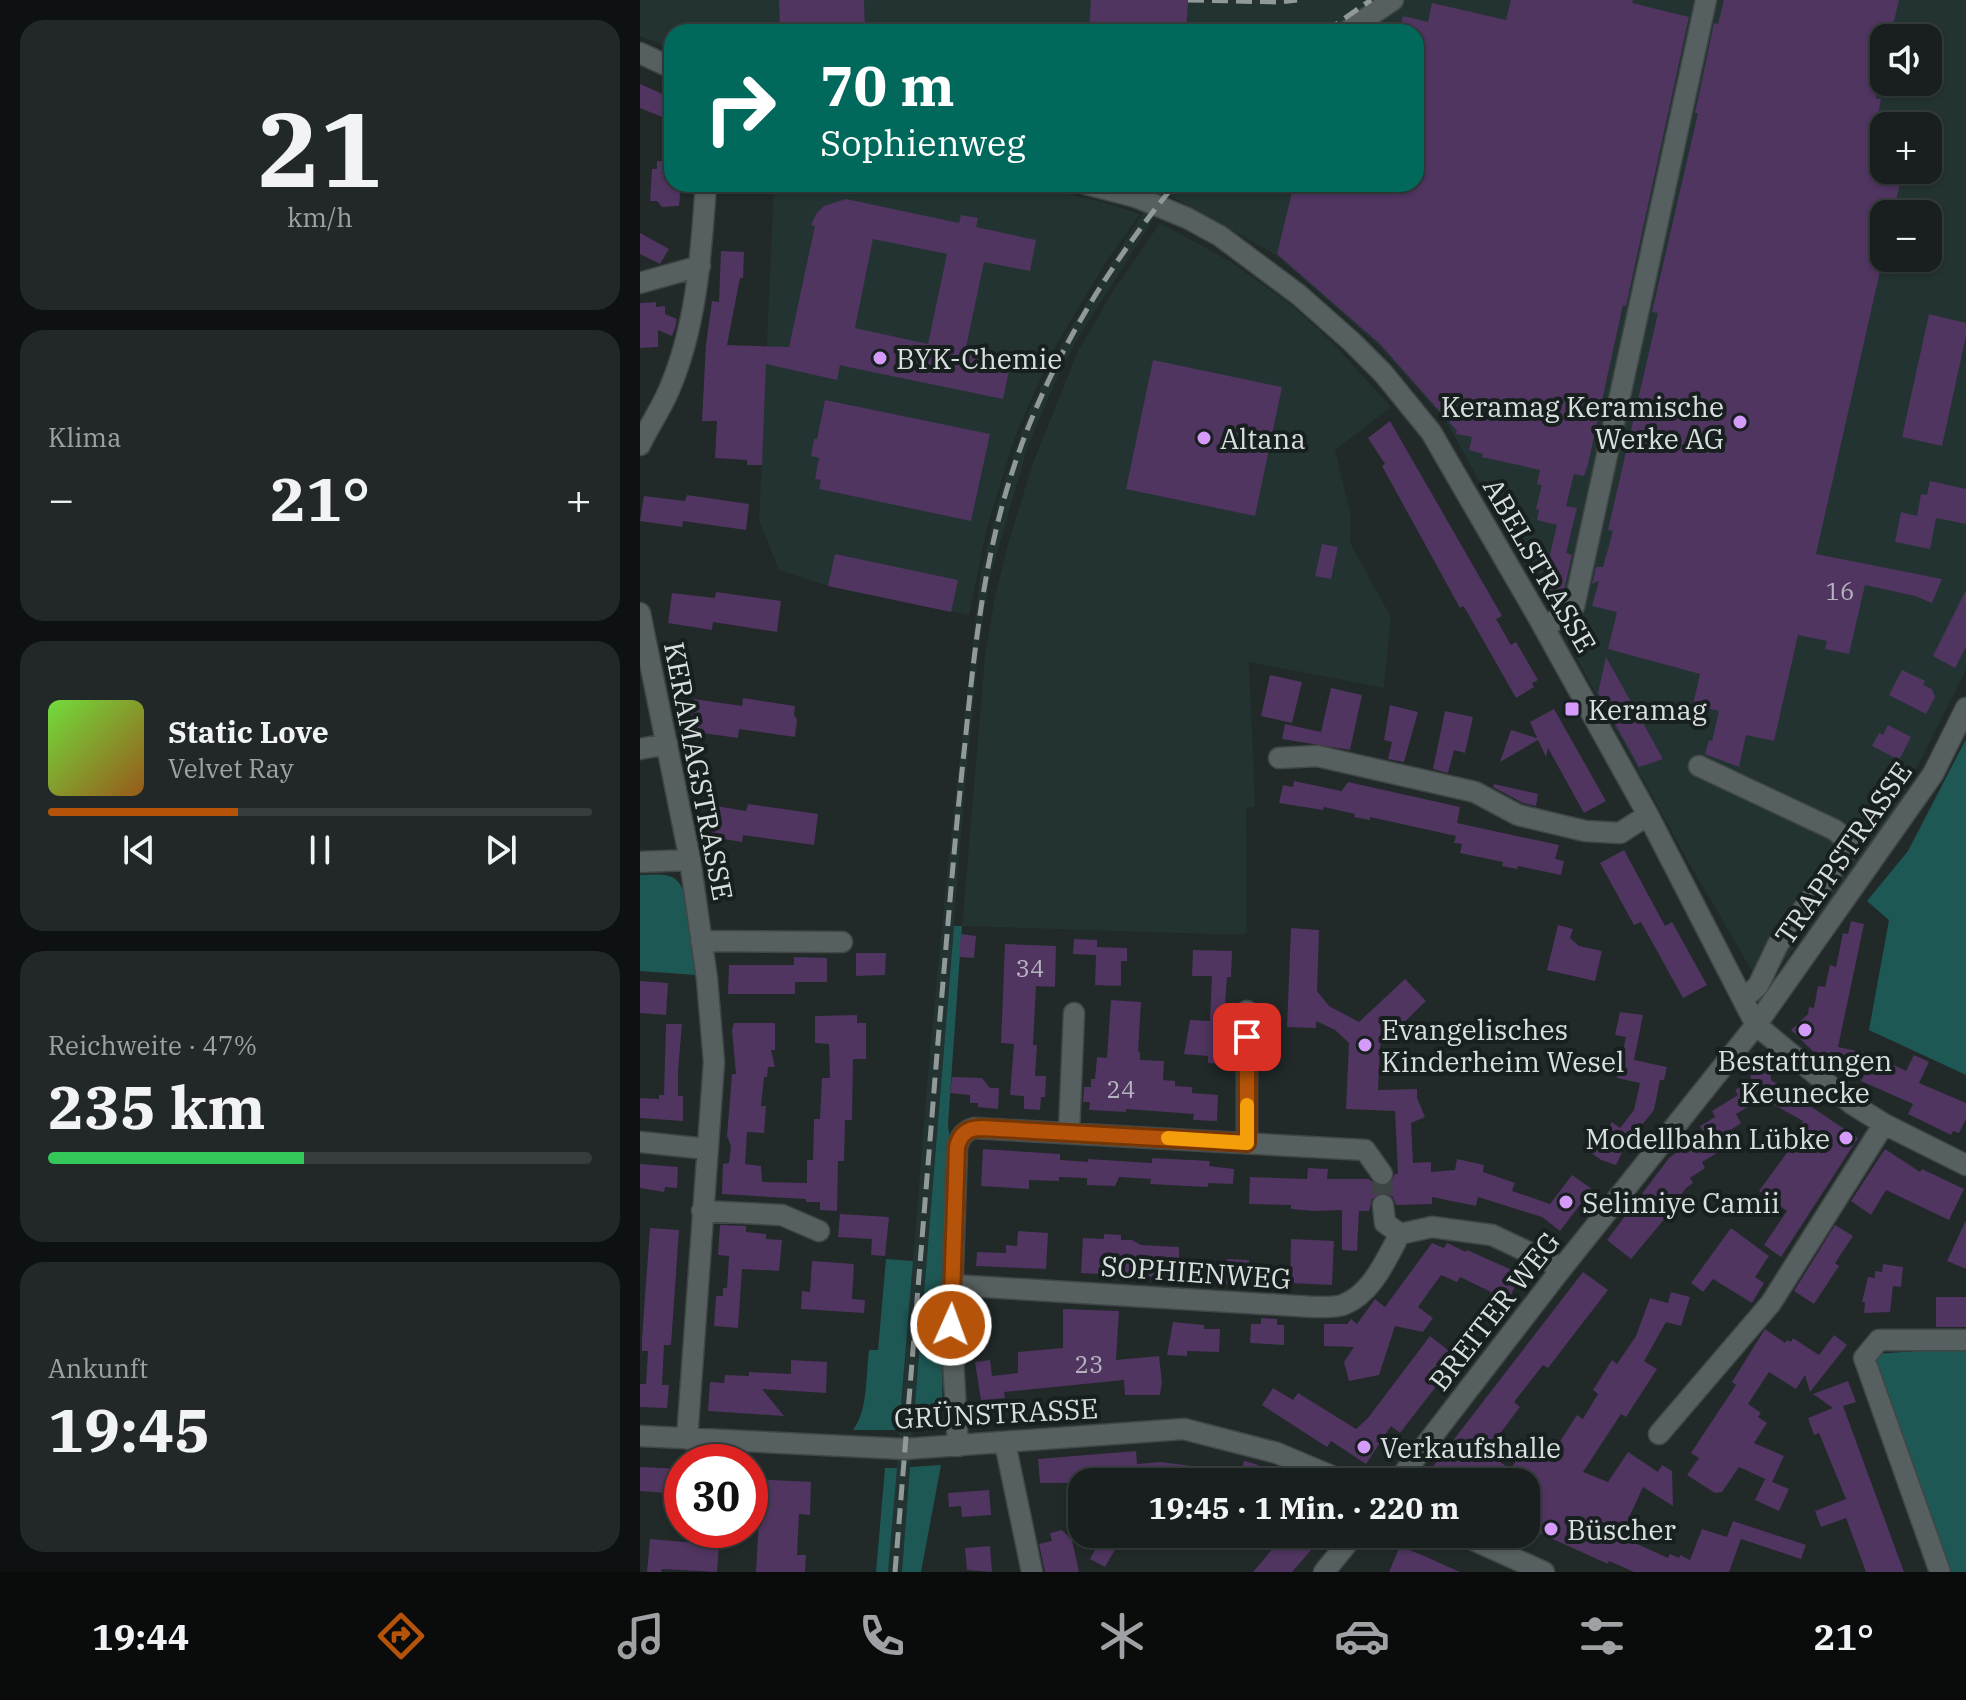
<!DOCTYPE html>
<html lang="de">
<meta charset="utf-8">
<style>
body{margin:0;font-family:"IBM Plex Serif",serif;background:#222728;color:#f1f3f6;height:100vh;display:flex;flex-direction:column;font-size:30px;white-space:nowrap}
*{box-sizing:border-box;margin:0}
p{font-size:26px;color:#9fa2a4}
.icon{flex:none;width:44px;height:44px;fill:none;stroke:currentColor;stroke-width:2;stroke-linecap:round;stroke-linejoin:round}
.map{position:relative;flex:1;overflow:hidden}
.sheet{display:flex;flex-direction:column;gap:20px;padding:20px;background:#0e1111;width:640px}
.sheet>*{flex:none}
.banner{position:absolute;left:24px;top:24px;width:760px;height:168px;border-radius:24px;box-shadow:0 2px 6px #0004,0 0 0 2px #373d3d;background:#00695c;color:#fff;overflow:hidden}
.fabs{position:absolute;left:1230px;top:24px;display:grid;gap:16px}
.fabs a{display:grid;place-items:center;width:72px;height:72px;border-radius:16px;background:#191f1f;box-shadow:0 2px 6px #0004,0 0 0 2px #373d3d;font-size:40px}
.speed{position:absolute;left:24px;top:1444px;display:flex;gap:16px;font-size:40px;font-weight:700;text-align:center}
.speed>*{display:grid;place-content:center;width:104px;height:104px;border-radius:50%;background:#191f1f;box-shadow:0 2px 6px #0004,0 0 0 2px #373d3d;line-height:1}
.speed .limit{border:12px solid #d22;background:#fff;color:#111}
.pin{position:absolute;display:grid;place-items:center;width:68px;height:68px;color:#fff;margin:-34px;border-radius:16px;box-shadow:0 4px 12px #0006}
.me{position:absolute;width:88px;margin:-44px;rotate:2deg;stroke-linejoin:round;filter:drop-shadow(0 0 6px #0008)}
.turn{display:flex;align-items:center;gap:28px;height:168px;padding:0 24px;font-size:36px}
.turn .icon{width:104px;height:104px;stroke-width:2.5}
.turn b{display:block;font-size:56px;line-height:68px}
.big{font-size:60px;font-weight:700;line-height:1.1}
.sheet .card{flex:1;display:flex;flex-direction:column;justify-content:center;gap:12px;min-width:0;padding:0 28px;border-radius:24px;background:#222728}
.sheet .dial{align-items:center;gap:0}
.dial b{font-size:104px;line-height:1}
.song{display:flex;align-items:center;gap:24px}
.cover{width:96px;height:96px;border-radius:12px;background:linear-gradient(135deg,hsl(100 70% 55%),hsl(30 70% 35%))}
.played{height:8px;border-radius:4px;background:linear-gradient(90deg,#b45309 35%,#373d3d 35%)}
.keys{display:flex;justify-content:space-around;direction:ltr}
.heat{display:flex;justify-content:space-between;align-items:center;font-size:44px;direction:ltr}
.charge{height:12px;border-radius:6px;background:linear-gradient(90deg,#34c759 47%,#373d3d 0)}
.trip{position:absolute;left:428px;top:1468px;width:472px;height:80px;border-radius:24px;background:#191f1f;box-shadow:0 2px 6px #0004,0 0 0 2px #373d3d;font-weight:700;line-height:80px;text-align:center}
.tabs{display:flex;height:128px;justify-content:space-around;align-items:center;background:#0a0c0c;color:#9fa2a4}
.tabs .icon{width:56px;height:56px}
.tabs .on{color:#b45309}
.tabs b{font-size:36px;color:#f1f3f6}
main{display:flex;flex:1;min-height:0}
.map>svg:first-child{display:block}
</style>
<main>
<section class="sheet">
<div class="card dial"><b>21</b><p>km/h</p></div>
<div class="card"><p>Klima</p>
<div class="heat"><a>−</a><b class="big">21°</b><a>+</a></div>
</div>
<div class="card">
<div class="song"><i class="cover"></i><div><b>Static Love</b><p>Velvet Ray</p></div></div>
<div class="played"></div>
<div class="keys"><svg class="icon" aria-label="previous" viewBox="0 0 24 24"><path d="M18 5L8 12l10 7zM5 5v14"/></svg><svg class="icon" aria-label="pause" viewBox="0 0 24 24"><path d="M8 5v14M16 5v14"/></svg><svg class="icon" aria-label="next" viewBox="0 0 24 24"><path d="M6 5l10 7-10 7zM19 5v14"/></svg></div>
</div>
<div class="card"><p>Reichweite · 47%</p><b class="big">235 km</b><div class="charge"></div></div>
<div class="card"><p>Ankunft</p><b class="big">19:45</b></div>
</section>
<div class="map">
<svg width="1326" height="1572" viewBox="0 0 1326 1572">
<rect width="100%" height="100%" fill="#212929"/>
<path fill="#223332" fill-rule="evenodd" d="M0,0H1326V670L1260,801L1215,868L1137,971L1119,983L1049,863L806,421L738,345L636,255L531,196L514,218L435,343L415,382L387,449L349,581L339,647L324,799L262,1572H248L288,1073L308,863L340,577L360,495L375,450L391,407L426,335L518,189L503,184H776V32H32V49L0,36ZM1244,38H1288V82H1244ZM1244,126H1288V170H1244ZM1244,214H1288V258H1244Z
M134,184H383L463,202L500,214L466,262L414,349L375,436L347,528L329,615L188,586L139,570L119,521Z
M520,223L590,261L654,307L691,341L751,407L695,450L711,516L710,543L751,617L744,688L609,662L615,807H606L607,932L604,935L322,926L345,657L355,596L369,540L393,463L438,351L473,291Z"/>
<path fill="#1e5855" d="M1326,739V1075L1229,1030L1249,920L1227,901L1268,851Z
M0,875C10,875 23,873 32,877C54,887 54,953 56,975L0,971Z
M314,926H322L308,1124L310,1142L303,1330L302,1417L297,1429H273Z
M246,1259L273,1261L259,1430H213C228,1411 226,1374 229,1350H238Z
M1326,1348V1572H1310L1233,1354Z
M301,1465L281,1572H262L270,1467Z
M245,1468H257L248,1572H236Z"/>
<path fill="#4f3560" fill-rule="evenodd" d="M139,0H224L225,32H140Z
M451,0H548L546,32H449Z
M871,0H993L992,3L1049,17L986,306L983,305L948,464L944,476L934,474L926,506L937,508L926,553L932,555L922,599L910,607L901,592L917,525L897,520L899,510L896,509L902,485L897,484L900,470L842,457L843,454L829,450L832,437L816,434L817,431L740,344L637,254L654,184H776V32H759L763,16L788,22L792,3L866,20Z
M1084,0H1259L1250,38H1244V66L1236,98L1241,99L1236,125L1244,127V170H1263L1253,214H1244V254L1176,554L1302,579L1292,603L1275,596L1225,585L1209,654L1185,649L1187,641L1158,635L1134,741L1106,735L1099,767L1065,754L1069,740L1072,741L1079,711L1053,705L1060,674L968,649L977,612L952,606L959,581L952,584L956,567H963L973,531L968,530L1018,313L1012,312L1058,113H1055L1074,23L1078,24Z
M0,84L32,98V121L0,108Z
M17,161L32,162V185H41L39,206L22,207L17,201H10L12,169H17Z
M206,199L319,223L321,215L338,218L336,227L396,240L390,271L344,262L325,352L371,362L363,399L208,367L200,365L197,380L126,364L122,465H107V460L75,458L77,421H62L66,344L72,301L79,302L81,251L104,252L103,278H100L87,345L149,347L175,226L171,225L176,214L184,206ZM233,239L307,254L288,344L215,328Z
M0,233L29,249L20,264L0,254Z
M16,302V307L25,306V314L37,319L35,328L32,336L18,330V347L0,348V303Z
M1289,314L1326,323V336L1302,446L1262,437Z
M513,360L642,387L615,516L486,489Z
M185,400L350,434L331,521L179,489L181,480L175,479L179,458L171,456L174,439H177Z
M750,421L862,616L856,619L871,645L876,642L898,680L892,683L894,687L876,698L826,610L823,606L820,608L742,466L745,464L728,438Z
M1290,481L1326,489V524L1296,518L1290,549L1255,542L1261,512L1277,516L1281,494L1287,495Z
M47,495L109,504L106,530L43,521L42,527L0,521L4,496L45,501Z
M682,544L698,547L691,579L675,576Z
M195,554L318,580L311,612L188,586Z
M1326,590V647L1315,668L1293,656Z
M76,592L141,601L137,632L73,622L72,630L28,623L32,593L75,598Z
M966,657L1023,759L999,767L958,693Z
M1262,670L1285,681L1283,685L1292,689L1295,697L1286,714L1249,695Z
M630,675L662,682L652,723L621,716Z
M691,688L722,695L710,750L642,739L645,724L681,732Z
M103,698L155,706L154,714L157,720L155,737L99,729L98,738L49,731L54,699L102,706Z
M750,705L778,712L764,762L748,759L752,742L744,740Z
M914,709L966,801L944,813L908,748L906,757L898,740L860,762L871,730L897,738L890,722Z
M805,711L833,717L825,753L814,750L808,773L793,769Z
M1248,725L1271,737L1259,760L1232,746L1239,733L1243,735Z
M654,781L701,791L700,793L708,782L820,807L817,823L919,845L915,859L924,861L921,875L878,866L877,869L862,866L863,862L820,853L822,844L814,843L816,836L730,817V820L714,817L715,814L684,807L683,810L639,803L643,785L653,787Z
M854,784L898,794L896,806L883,803L853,787Z
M108,804L178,814L174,845L103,835L102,842L71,837L76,806L106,811Z
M984,850L1025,926L1032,922L1067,985L1043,998L1001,922L994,925L960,863Z
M1211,921L1224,924L1198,1047L1231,1054L1266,1071L1274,1055L1289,1062L1279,1083L1326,1103V1119L1319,1133L1313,1131L1311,1135L1268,1114L1273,1104L1221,1081L1228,1068L1193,1059L1187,1065L1151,1030L1168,1014L1169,1007L1174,1008L1178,986L1185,987L1190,965L1196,967L1203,933L1208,934Z
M918,925L933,929L930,938L939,946L962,951L955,981L907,970Z
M651,928L679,930L677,991L689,1006L719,1022L765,979L786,1001L740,1046L738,1090L777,1089V1098L785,1117L771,1123L773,1163L791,1162V1172L815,1170L817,1159L844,1165L843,1172L875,1183L872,1191L910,1204L932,1175L952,1189L920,1231L902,1217L838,1197L836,1206L792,1197V1204L756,1205L753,1197L742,1192L732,1199L729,1211H719L717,1251L702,1250V1210L673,1211L651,1209V1205L609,1204L610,1177L667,1179L668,1168L688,1169L687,1179H729L736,1185L742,1187L750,1184L755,1174H758L755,1111L706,1109L709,1043L695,1030L676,1021V1028L647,1027Z
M321,934L336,936L334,958L319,957Z
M434,939L457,940V947L487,948V961H481V986L455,985L456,955L433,954Z
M365,944L416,946L415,987L396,986L393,1045H397L395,1076H406L405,1097H401L400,1110L384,1109V1096L370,1095L374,1044L361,1043Z
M553,950L592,951L591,977H587L581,1064L568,1063V1056L544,1054L550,1020L570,1021L572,976H552Z
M216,953H246L245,975L216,976Z
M154,957L187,958V982H155V994H88L89,965H154Z
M0,981L28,983L26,1015L0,1013Z
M471,1000L501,1002L498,1051L500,1052V1060L524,1061L523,1080L535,1081V1086L552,1087V1093L578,1095L577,1121L553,1120L554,1114L486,1109V1112L449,1110L450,1102H443L444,1087H451V1079H455L457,1057L467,1058Z
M980,1012L1003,1015L994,1060L1027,1067L1024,1080H1020L1014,1110L985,1146L976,1165L961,1160L950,1152L972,1122L980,1128L994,1110L1000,1083L977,1078L986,1037L975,1035Z
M217,1015V1023H226V1059H213L212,1120H205L204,1161H198L197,1211L180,1210V1202H166V1199L82,1194L83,1164L89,1163L91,1146L87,1136L92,1074H96L92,1030L94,1023H135V1050H131L135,1067H128L127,1077H124L121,1106H126L124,1133L107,1132L105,1164L121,1166L122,1182L167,1183V1160H173L174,1119H180L182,1078H190L189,1044L175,1043V1016Z
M26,1024H42L38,1071V1096H43V1121L0,1118V1098L19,1099V1095H24Z
M1130,1059L1131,1080L1218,1138L1141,1257L1124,1245L1147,1211L1119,1191L1160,1135L1156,1131L1163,1121L1122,1098L1096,1114L1101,1123L1086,1133L1089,1138L1074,1148L1077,1153L1062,1162L1065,1168L1050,1178L1053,1183L1046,1188L1026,1217L991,1259L967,1240L1029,1158L1063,1132L1060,1126L1075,1117L1072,1111L1098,1095L1095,1090L1111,1080L1110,1060Z
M312,1077L342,1078L350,1088H359L358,1109L338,1107V1103H330V1095L310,1093Z
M343,1149L420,1154V1160L448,1162V1159L512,1163V1158L570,1161L569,1166L594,1169L593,1184L568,1183V1187L510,1184L511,1179L479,1177L475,1186L447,1185V1178L419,1177V1181L389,1180V1189L341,1186Z
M1245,1149L1280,1172L1282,1169L1324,1189L1309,1220L1246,1190L1231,1215L1211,1201Z
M0,1164L38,1167L37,1188L25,1187L24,1192L0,1188Z
M200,1214L249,1217L245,1256L231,1255L232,1239L198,1237Z
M1326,1220V1269L1307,1261Z
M80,1225L106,1226V1232L126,1234V1239L142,1240L139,1271L102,1269L98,1328L74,1326L76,1296H83V1288H87L89,1256L78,1255Z
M1195,1225L1213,1236L1195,1263L1199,1266L1174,1304L1154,1291Z
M10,1228L39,1230L31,1345H24L22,1385H29L27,1408L0,1407V1384H6L8,1351H2V1339Z
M1091,1228L1129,1256L1115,1277L1124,1283L1112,1303L1073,1279L1063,1292L1051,1283Z
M378,1231L408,1233L406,1269L336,1266L337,1252L366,1253V1245L377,1246Z
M464,1234L481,1235V1240H492L501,1245L539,1247V1262H544L543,1284L514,1282L515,1277L441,1273L443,1238L464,1239Z
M651,1239L694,1241L692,1285L650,1283Z
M792,1243L804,1248L807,1243L826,1252L827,1250L881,1274L865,1307L848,1299L851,1292L820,1277L817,1282L801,1275L778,1307L793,1318L783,1332L755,1326L739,1375L709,1381L704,1362L714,1347L684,1346V1324H707L711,1319L717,1324L735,1299L745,1307Z
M587,1259L609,1260L607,1285L586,1284Z
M172,1261L214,1264L212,1299L225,1300L224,1313L161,1309L162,1291L170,1292Z
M1243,1264L1263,1267L1261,1287L1253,1286L1250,1312L1224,1313L1225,1302H1222L1228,1277L1235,1278V1271L1242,1272Z
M943,1272L968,1290L908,1368L903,1365L874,1402L880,1407L846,1452L870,1469L861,1482H781Z
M1031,1292L1050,1297L1041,1326L1026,1322L1004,1361L1017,1369L986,1417L981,1414L943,1472L968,1482L988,1452L1018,1472L1022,1465L1032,1471L1033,1506L1003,1487L982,1533L989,1536L988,1540L1028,1558L1030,1554L1039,1558L1040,1555L1050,1560L1062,1529L1087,1537L1093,1521L1166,1545L1161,1559L1101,1539L1089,1572H994L969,1561L968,1564L886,1527V1482H862L876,1461L878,1462L886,1451L908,1460L937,1415L943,1419L958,1394L953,1390L972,1360L977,1364L996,1336L1010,1298L1028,1303Z
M1296,1297H1326V1327H1296Z
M423,1309L479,1311L476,1360L519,1356L522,1382L520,1395H485L484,1380L364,1392L365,1398L341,1400L335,1362L350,1360L352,1376L378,1373V1352L423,1348Z
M621,1318L637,1319V1325H644V1345L610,1343L611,1324H621Z
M533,1322L564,1325V1329H580L579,1352L547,1351V1356L527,1355Z
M1125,1329L1145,1343L1147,1340L1151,1342L1153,1338L1179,1355L1194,1335L1207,1345L1170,1392L1165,1375L1156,1389L1129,1372L1108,1404L1121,1413L1118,1417L1127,1423L1114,1443L1144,1456L1132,1482L1099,1467L1082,1492L1075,1493L1047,1475L1059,1458L1051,1453L1096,1385L1092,1382Z
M790,1336L818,1358L760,1433L751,1426L726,1464L691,1441L687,1447L622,1405L633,1388L653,1400L658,1393L716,1429L728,1418Z
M151,1360L187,1362L186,1393L122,1389L144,1416L68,1411L70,1382L84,1383L85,1375L109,1376V1372L151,1374Z
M1208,1381L1216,1402L1203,1406L1264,1572H1226L1206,1518L1181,1527L1175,1511L1206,1499L1179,1433L1174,1435L1168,1418L1193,1408L1173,1394Z
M496,1451L497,1464L520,1462L601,1472L604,1461L619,1465L615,1482L400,1483L398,1459Z
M0,1467L41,1469L40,1494L0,1491Z
M110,1479L171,1482L170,1515L159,1514L157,1555H166L165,1572H116L119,1518H110Z
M1125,1479L1149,1489L1139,1511L1115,1500Z
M349,1490L351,1515L322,1517L321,1506L309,1507L308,1493Z
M422,1530L432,1540L439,1572H405L399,1544L412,1541L410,1533Z
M464,1534H484L465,1567L450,1559Z
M645,1534H673L666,1544L672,1549L652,1572H613Z
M10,1539L79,1545L77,1572L22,1569L21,1572H7Z
M350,1546L352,1572L327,1570L325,1548Z
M760,1546L784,1556L820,1572H749Z"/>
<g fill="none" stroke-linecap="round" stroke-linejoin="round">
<path stroke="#3d4444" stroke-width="20" stroke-dasharray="20 10" stroke-linecap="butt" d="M742,1174L743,1205"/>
<defs>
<path id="minor" d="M706,32L753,0
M0,53L32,68
M446,184L496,197L547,218L580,236L659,295L712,342L743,373L791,432L897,615L1008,815L1116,1025L1212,1104L1244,1124L1326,1165
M0,283L60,266
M0,445C9,426 21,409 29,390C57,325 61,254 66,184
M0,613L50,860L67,979L74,1062L47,1439
M904,628L934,607L1066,0
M0,749L27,744
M639,758L677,756L835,792L878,815L945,831L980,833L1008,815
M1059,766L1195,830L1211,844L1138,944L1118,986L1103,999
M0,862L50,860
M61,941L202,942
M429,1132L434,1013
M0,1142L67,1149
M607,1143V1011
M743,1205L745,1223L760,1234L792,1227L852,1235L922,1268
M62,1211L142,1215L179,1231
M312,1285L674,1307C683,1307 697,1308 705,1304C733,1292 746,1259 760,1234
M1019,1434L1131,1303L1244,1124
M0,1436L265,1449L544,1429L637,1453L706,1482
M365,1443L392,1572
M318,1446L311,1325L317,1147C320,1137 324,1131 334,1128L725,1150L742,1174
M757,1482L922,1268L1116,1025L1293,774L1326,708
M820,1534L904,1572
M684,1572L715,1534
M1300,1572L1224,1358L1239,1340H1326"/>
</defs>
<use href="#minor" stroke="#404746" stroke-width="23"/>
<use href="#minor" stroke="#576060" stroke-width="20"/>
<path stroke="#929999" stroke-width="5" stroke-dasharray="16 8" stroke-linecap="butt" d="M548,0L640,2L657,0
M685,32L731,0
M255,1572C270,1387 285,1202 300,1017C308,925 315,834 325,743C334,653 343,565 370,479C403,372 464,271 535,184"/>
</g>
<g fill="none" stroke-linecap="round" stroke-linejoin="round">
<defs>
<path id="route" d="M311,1325L317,1147C320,1134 328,1128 341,1128L607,1143V1037"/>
</defs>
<use href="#route" stroke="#753606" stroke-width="20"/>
<use href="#route" stroke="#b45309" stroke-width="14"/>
<path stroke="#f59e0b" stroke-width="14" d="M528,1138L607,1143V1105"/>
</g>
<g fill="#d59bfa" stroke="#18201f" stroke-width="3">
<circle cx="240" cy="358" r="8"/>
<circle cx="1100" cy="422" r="8"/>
<circle cx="564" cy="438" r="8"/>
<rect x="924" y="701" width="16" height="16" rx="4"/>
<circle cx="1165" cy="1030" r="8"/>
<circle cx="725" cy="1045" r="8"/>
<circle cx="1206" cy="1138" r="8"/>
<circle cx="926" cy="1202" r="8"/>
<circle cx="724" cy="1447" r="8"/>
<circle cx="911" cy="1529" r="8"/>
</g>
<g text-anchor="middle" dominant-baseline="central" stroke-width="8" stroke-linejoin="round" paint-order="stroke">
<g font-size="24" fill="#b6b4be">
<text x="1200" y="591">16</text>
<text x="390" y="968">34</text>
<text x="481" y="1089">24</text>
<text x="449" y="1364">23</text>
</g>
<g font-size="28" fill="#d9dede" stroke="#18201f" text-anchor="start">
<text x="256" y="358">BYK-Chemie</text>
<text x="1084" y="406" text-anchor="end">Keramag Keramische<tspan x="1084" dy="32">Werke AG</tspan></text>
<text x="580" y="438">Altana</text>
<text x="948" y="709">Keramag</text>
<text x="741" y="1029">Evangelisches<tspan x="741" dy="32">Kinderheim Wesel</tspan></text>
<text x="1165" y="1060" text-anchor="middle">Bestattungen<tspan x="1165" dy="32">Keunecke</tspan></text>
<text x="1190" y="1138" text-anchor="end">Modellbahn Lübke</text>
<text x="942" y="1202">Selimiye Camii</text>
<text x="740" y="1447">Verkaufshalle</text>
<text x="927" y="1529">Büscher</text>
</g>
<g font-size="28" fill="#d9dede" stroke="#18201f">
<text transform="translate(900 565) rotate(60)">ABELSTRASSE</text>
<text transform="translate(59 771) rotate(79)">KERAMAGSTRASSE</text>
<text transform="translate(1203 853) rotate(-55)">TRAPPSTRASSE</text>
<text transform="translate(556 1272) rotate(4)">SOPHIENWEG</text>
<text transform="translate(854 1311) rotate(-52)">BREITER WEG</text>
<text transform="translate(356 1413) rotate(-3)">GRÜNSTRASSE</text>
</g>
</g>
</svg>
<div class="fabs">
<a><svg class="icon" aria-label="sound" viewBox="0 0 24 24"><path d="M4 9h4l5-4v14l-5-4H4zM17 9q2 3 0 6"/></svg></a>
<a>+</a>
<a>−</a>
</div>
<div class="speed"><div class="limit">30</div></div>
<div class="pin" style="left:607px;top:1037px;background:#d93025"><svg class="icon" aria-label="arrive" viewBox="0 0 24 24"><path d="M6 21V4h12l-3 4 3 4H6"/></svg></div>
<svg class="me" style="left:311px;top:1325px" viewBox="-20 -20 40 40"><circle r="17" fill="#b45309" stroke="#fff" stroke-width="3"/><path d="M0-11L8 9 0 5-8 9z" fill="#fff"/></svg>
<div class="trip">19:45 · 1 Min. · 220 m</div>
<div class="banner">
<div class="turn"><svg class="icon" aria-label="right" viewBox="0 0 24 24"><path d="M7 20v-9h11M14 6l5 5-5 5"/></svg><div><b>70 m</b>Sophienweg</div></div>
</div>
</div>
</main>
<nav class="tabs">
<b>19:44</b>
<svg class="icon on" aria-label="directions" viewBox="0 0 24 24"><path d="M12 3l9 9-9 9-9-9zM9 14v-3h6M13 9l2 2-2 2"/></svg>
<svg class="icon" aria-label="music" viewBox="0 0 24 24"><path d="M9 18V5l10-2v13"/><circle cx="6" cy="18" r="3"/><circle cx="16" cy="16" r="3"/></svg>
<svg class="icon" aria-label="phone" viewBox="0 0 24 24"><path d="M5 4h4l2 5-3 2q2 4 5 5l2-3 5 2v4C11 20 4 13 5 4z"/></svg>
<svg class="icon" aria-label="climate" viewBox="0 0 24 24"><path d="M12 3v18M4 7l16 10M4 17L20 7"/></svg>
<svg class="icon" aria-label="car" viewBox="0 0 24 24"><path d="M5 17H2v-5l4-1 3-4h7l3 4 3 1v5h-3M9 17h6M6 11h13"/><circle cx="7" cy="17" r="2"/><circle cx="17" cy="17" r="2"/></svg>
<svg class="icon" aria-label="filters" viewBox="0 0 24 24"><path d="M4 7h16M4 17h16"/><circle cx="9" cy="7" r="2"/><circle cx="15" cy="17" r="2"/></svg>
<b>21°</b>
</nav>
